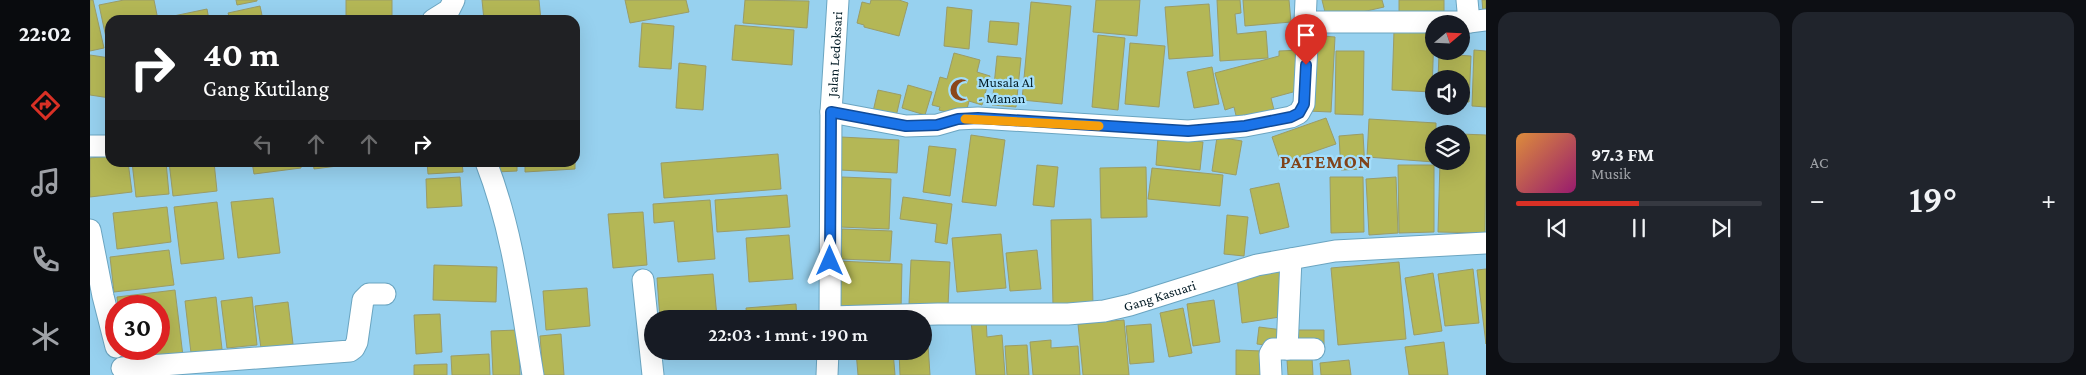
<!DOCTYPE html>
<html lang="id">
<meta charset="utf-8">
<style>
body{margin:0;font-family:"Crimson Pro",serif;background:#20242c;color:#f1f3f6;height:100vh;display:flex;flex-direction:column;font-size:19px;white-space:nowrap}
*{box-sizing:border-box;margin:0}
p{font-size:16px;color:#9ea1a6}
.icon{flex:none;width:28px;height:28px;fill:none;stroke:currentColor;stroke-width:2;stroke-linecap:round;stroke-linejoin:round}
.map{position:relative;flex:1;overflow:hidden}
.details{display:flex;flex-direction:column;gap:12px;padding:12px;background:#0d0f14;width:600px}
.details>*{flex:none}
.hud{position:absolute;left:15px;top:15px;width:475px;height:152px;border-radius:15px;box-shadow:0 5px 20px #0002;background:#202124;color:#fff;overflow:hidden}
.needle{width:32px;rotate:71deg}
.tools{position:absolute;left:1335px;top:15px;display:grid;gap:10px}
.tools a{display:grid;place-items:center;width:45px;height:45px;border-radius:50%;background:#171b24;box-shadow:0 5px 20px #0002;font-size:25px}
.speed{position:absolute;left:15px;top:295px;display:flex;gap:10px;font-size:25px;font-weight:700;text-align:center}
.speed>*{display:grid;place-content:center;width:65px;height:65px;border-radius:50%;background:#171b24;box-shadow:0 5px 20px #0002;line-height:1}
.speed .limit{border:8px solid #d22;background:#fff;color:#111}
.pin{position:absolute;display:grid;place-items:center;width:42px;height:42px;color:#fff;margin:-51px -21px;border-radius:50% 50% 50% 0;rotate:-45deg;box-shadow:0 0 5px #0007}
.pin .icon{rotate:45deg}
.me{position:absolute;width:55px;margin:-28px;rotate:0deg;stroke-linejoin:round;filter:drop-shadow(0 0 4px #0008)}
.turn{display:flex;align-items:center;gap:18px;height:105px;padding:0 15px;font-size:22px}
.turn .icon{width:65px;height:65px;stroke-width:2.5}
.turn b{display:block;font-size:35px;line-height:42px}
.lanes{display:flex;align-items:center;height:48px;padding:0 15px;background:#0003;justify-content:center;gap:25px;direction:ltr}
.lanes .off{opacity:.35}
.big{font-size:38px;font-weight:600;line-height:1.1}
.details .widget{flex:1;display:flex;flex-direction:column;justify-content:center;gap:8px;min-width:0;padding:0 18px;border-radius:15px;background:#20242c}
.song{display:flex;align-items:center;gap:15px}
.cover{width:60px;height:60px;border-radius:8px;background:linear-gradient(135deg,hsl(30 70% 55%),hsl(320 70% 35%))}
.played{height:5px;border-radius:2px;background:linear-gradient(90deg,#d93025 50%,#363941 50%)}
.keys{display:flex;justify-content:space-around;direction:ltr}
.heat{display:flex;justify-content:space-between;align-items:center;font-size:28px;direction:ltr}
.details .tiles{flex:1;display:grid;gap:12px;grid-template-columns:repeat(2,1fr)}
.trip{position:absolute;left:554px;top:310px;width:288px;height:50px;border-radius:25px;background:#171b24;box-shadow:0 5px 20px #0002;font-weight:600;line-height:50px;text-align:center}
main{display:flex;flex:1;min-height:0}
.dock{display:flex;flex-direction:column;width:90px;justify-content:space-around;align-items:center;background:#090b0e;color:#9ea1a6}
.dock .icon{width:35px;height:35px}
.dock .on{color:#d93025}
.dock b{font-size:22px;color:#f1f3f6}
.map>svg:first-child{display:block}
</style>
<main>
<nav class="dock">
<b>22:02</b>
<svg class="icon on" aria-label="directions" viewBox="0 0 24 24"><path d="M12 3l9 9-9 9-9-9zM9 14v-3h6M13 9l2 2-2 2"/></svg>
<svg class="icon" aria-label="music" viewBox="0 0 24 24"><path d="M9 18V5l10-2v13"/><circle cx="6" cy="18" r="3"/><circle cx="16" cy="16" r="3"/></svg>
<svg class="icon" aria-label="phone" viewBox="0 0 24 24"><path d="M5 4h4l2 5-3 2q2 4 5 5l2-3 5 2v4C11 20 4 13 5 4z"/></svg>
<svg class="icon" aria-label="climate" viewBox="0 0 24 24"><path d="M12 3v18M4 7l16 10M4 17L20 7"/></svg>
</nav>
<div class="map">
<svg width="1396" height="375" viewBox="0 0 1396 375">
<rect width="100%" height="100%" fill="#97d1ef"/>
<path fill="#b4b756" stroke="#9a9c67" d="M0,0H3L14,48L0,51Z
M34,0H64L68,20H20V56L9,5Z
M146,0H167V1L147,5Z
M256,0H302V17L256,18Z
M392,0H449L451,20H394Z
M535,0H596L599,12L540,23Z
M655,0L719,1L717,28L653,23Z
M781,0H809L818,3L809,36L774,27V25L767,23L772,2L780,4Z
M1006,0H1050L1047,36L1003,32Z
M1127,0H1150L1151,13L1145,14L1147,34L1176,31L1178,58L1130,61Z
M1153,0H1199L1201,22L1155,26Z
M1232,0H1292L1294,7L1237,20Z
M1309,0H1354V14L1309,13Z
M1392,0H1396V11L1393,12Z
M941,2L981,6L972,104L932,100Z
M1119,4L1123,56L1079,59L1075,7Z
M170,6L173,20H140L138,13Z
M857,7L882,10L879,49L854,46Z
M117,9L119,20H75L74,18Z
M900,21L929,23L927,45L898,42Z
M552,23L584,26L581,69L549,67Z
M645,25L704,30L702,65L642,60Z
M1304,31L1344,33L1342,92L1302,90Z
M1008,35L1035,38L1028,110L1002,107Z
M1221,35L1245,37L1241,112L1217,111Z
M1040,43L1075,46L1069,107L1035,104Z
M1211,50L1214,89L1181,98L1185,114L1148,124L1144,107L1135,110L1125,73L1189,56V51Z
M1384,50L1396,51V107L1382,106Z
M1246,51H1274L1273,115L1245,114Z
M864,53L890,60L887,72L900,76L892,105L879,101L875,117L849,110L850,107L842,105L850,77L857,79Z
M1349,54L1381,56L1379,102L1371,101V79H1348Z
M0,55L20,58V98L0,95Z
M907,56L931,58L926,107L902,105Z
M589,63L616,66L613,110L586,108Z
M1122,67L1129,104L1104,108L1097,72Z
M818,85L842,92L835,115L812,108Z
M788,90L811,95L805,121L782,116Z
M1236,118L1246,144L1191,163L1182,137Z
M1279,119L1346,123V134H1344V162L1277,157Z
M1273,134L1275,169L1251,170L1249,136Z
M1371,134L1396,135L1395,233L1348,232L1350,161H1371Z
M881,135L915,140L906,206L872,202Z
M751,137L809,140L807,173L750,170Z
M1068,137L1113,142L1110,170L1066,165Z
M1127,137L1152,141L1146,175L1122,171Z
M839,146L866,149L860,196L833,192Z
M688,154L691,189L574,198L571,163Z
M20,156V162H38L42,192L0,197V158Z
M42,162H76L79,194L46,197Z
M79,162H124L127,191L83,196Z
M162,162H211V168L164,174Z
M223,162H279L224,169Z
M337,162H372L373,172L338,174Z
M406,162H427V171L406,172Z
M435,162H485V169L435,172Z
M947,165L968,167L964,207L943,205Z
M1308,165H1344V232L1309,233Z
M1056,167L1057,217L1011,218L1010,168Z
M1062,168L1133,175L1130,206L1058,199Z
M370,177L372,206L337,208L336,179Z
M752,177L801,179L799,229L750,227Z
M1240,177H1273L1274,232L1241,233Z
M1306,177L1308,233L1279,235L1276,179Z
M1189,183L1199,227L1170,234L1160,189Z
M697,195L700,227L627,232L625,200Z
M813,197L862,204L857,244L845,242L847,224L810,219Z
M183,198L190,253L148,258L141,202Z
M620,200L625,259L588,262L584,221L564,223L563,204Z
M127,202L134,259L91,264L84,207Z
M77,207L81,242L27,249L23,213Z
M553,212L557,265L523,268L518,214Z
M1137,215L1158,217L1154,256L1134,254Z
M1001,219L1003,306H963L961,220Z
M752,229L802,231L800,261L751,259Z
M911,234L916,288L867,292L862,238Z
M699,235L703,279L659,282L656,238Z
M79,250L84,285L24,292L20,257Z
M947,250L951,289L920,291L916,253Z
M821,260L860,262L858,306L819,304Z
M748,261L812,264L811,311L746,308Z
M1309,262L1316,339L1248,345L1241,268Z
M344,265L407,267L406,302L343,300Z
M1383,269L1389,323L1355,326L1348,274Z
M1396,269V344L1387,270Z
M1191,271L1196,316L1152,323L1147,277Z
M1343,273L1352,331L1324,335L1315,278Z
M623,274L627,317L570,319L567,278Z
M497,288L500,326L456,330L453,291Z
M85,290L93,356L35,363L33,349H69V306H28L27,297Z
M126,297L132,349L101,353L95,301Z
M162,297L167,345L137,348L131,301Z
M1124,300L1130,342L1103,346L1097,304Z
M198,302L203,344L171,348L165,306Z
M706,304L707,319H657L656,308Z
M1093,308L1102,353L1079,357L1070,313Z
M350,314L352,352L326,354L324,315Z
M896,318L897,337L912,335L915,375H886L881,320Z
M1034,320L1039,375H993L988,324Z
M1061,324L1064,362L1040,364L1036,326Z
M1169,327L1193,330L1192,347L1167,344Z
M832,329H837L840,375H810L809,351H832Z
M428,330L430,375H403L401,331Z
M1205,330H1234V348L1205,349Z
M471,334L474,375H453L450,336Z
M961,340V348L988,346L990,375H943L940,342Z
M1354,342L1358,375H1319L1315,347Z
M937,345L939,375H917L915,346Z
M1146,350L1172,351L1171,375H1146Z
M766,351H803L805,375H768Z
M399,354L400,375H362L361,356Z
M1222,358L1223,375H1198L1197,360Z
M1259,360L1261,375H1231L1230,363Z
M357,364V375H324V365Z"/>
<g fill="none" stroke-linecap="round" stroke-linejoin="round">
<defs>
<g id="minor">
<path d="M1377,0L1379,22L1396,20"/>
<path d="M343,20L359,10L364,0"/>
<path d="M1215,22L1216,0"/>
<path d="M741,112L816,126L847,125L868,119L888,118L1098,131L1155,126L1201,117L1209,113L1214,104L1217,45L1215,35V22H1379"/>
<path d="M0,146H20"/>
<path d="M396,162C423,231 431,303 443,375"/>
<path d="M0,230L13,296L26,347"/>
<path d="M553,280L563,375"/>
<path id="s1" d="M740,317L848,314H978L1014,311L1040,305L1167,265L1245,251L1396,243"/>
<path id="s2" d="M740,319L741,112L748,0"/>
<path d="M1197,349L1201,259"/>
<path d="M32,368L260,351L264,348L267,342L273,300L279,294H295"/>
<path d="M737,375L738,351"/>
<path d="M1181,375L1180,354L1183,349H1224"/>
</g>
</defs>
<use href="#minor" stroke="#6ba5c1" stroke-width="23"/>
<use href="#minor" stroke="#fff" stroke-width="21"/>
</g>
<g fill="none" stroke-linecap="round" stroke-linejoin="round">
<defs>
<path id="route" d="M740,261L741,112L816,126L847,125L868,119L888,118L1098,131L1155,126L1201,117L1209,113L1214,104L1216,65"/>
</defs>
<use href="#route" stroke="#114b97" stroke-width="12"/>
<use href="#route" stroke="#1a73e8" stroke-width="9"/>
<path stroke="#f59e0b" stroke-width="9" d="M875,119L1009,126"/>
</g>
<defs>
<symbol id="mosque-bare" viewBox="-9 -9 18 18"><path d="M3.5-4.9A6 6 0 1 0 3.5 4.9A5 5 0 1 1 3.5-4.9Z" fill="#8b471a" stroke="#a3defc" stroke-width="2.5" paint-order="stroke"/></symbol>
</defs>
<g fill-rule="evenodd">
<use href="#mosque-bare" x="855" y="74" width="32" height="32"/>
</g>
<g text-anchor="middle" dominant-baseline="central" stroke-width="4.5" stroke-linejoin="round" paint-order="stroke">
<g font-size="14" fill="#051d27" stroke="#a3defc">
<text stroke="none"><textPath href="#s2" startOffset="265">Jalan Ledoksari</textPath></text>
<text stroke="none"><textPath href="#s1" startOffset="332">Gang Kasuari</textPath></text>
</g>
<g font-size="14" fill="#051d27" stroke="#a3defc" text-anchor="start">
<text x="888" y="82">Musala Al<tspan x="888" dy="16">- Manan</tspan></text>
</g>
<g font-size="19" font-weight="bold" letter-spacing="1" fill="#81431b" stroke="#a3defc">
<text x="1236" y="161">PATEMON</text>
</g>
</g>
</svg>
<div class="tools">
<a><svg class="needle" viewBox="-14 -14 28 28"><path d="M0-13l5 13h-10z" fill="#e53935"/><path d="M0 13l5-13h-10z" fill="#9ea1a6"/></svg></a>
<a><svg class="icon" aria-label="sound" viewBox="0 0 24 24"><path d="M4 9h4l5-4v14l-5-4H4zM17 9q2 3 0 6"/></svg></a>
<a><svg class="icon" aria-label="layers" viewBox="0 0 24 24"><path d="M12 4l9 5-9 5-9-5zM3 14l9 5 9-5"/></svg></a>
</div>
<div class="speed"><div class="limit">30</div></div>
<div class="pin" style="left:1216px;top:65px;background:#d93025"><svg class="icon" aria-label="arrive" viewBox="0 0 24 24"><path d="M6 21V4h12l-3 4 3 4H6"/></svg></div>
<svg class="me" style="left:740px;top:261px" viewBox="-20 -20 40 40"><path d="M0-17L14 15 0 8-14 15z" fill="#1a73e8" stroke="#fff" stroke-width="4"/></svg>
<div class="trip">22:03 · 1 mnt · 190 m</div>
<div class="hud">
<div class="turn"><svg class="icon" aria-label="right" viewBox="0 0 24 24"><path d="M7 20v-9h11M14 6l5 5-5 5"/></svg><div><b>40 m</b>Gang Kutilang</div></div>
<div class="lanes"><svg class="icon off" aria-label="left" viewBox="0 0 24 24"><path d="M17 20v-9H6M10 6l-5 5 5 5"/></svg><svg class="icon off" aria-label="ahead" viewBox="0 0 24 24"><path d="M12 20V5M6 11l6-6 6 6"/></svg><svg class="icon off" aria-label="ahead" viewBox="0 0 24 24"><path d="M12 20V5M6 11l6-6 6 6"/></svg><svg class="icon" aria-label="right" viewBox="0 0 24 24"><path d="M7 20v-9h11M14 6l5 5-5 5"/></svg></div>
</div>
</div>
<section class="details">
<div class="tiles">
<div class="widget">
<div class="song"><i class="cover"></i><div><b>97.3 FM</b><p>Musik</p></div></div>
<div class="played"></div>
<div class="keys"><svg class="icon" aria-label="previous" viewBox="0 0 24 24"><path d="M18 5L8 12l10 7zM5 5v14"/></svg><svg class="icon" aria-label="pause" viewBox="0 0 24 24"><path d="M8 5v14M16 5v14"/></svg><svg class="icon" aria-label="next" viewBox="0 0 24 24"><path d="M6 5l10 7-10 7zM19 5v14"/></svg></div>
</div>
<div class="widget"><p>AC</p>
<div class="heat"><a>−</a><b class="big">19°</b><a>+</a></div>
</div>
</div>
</section>
</main>
